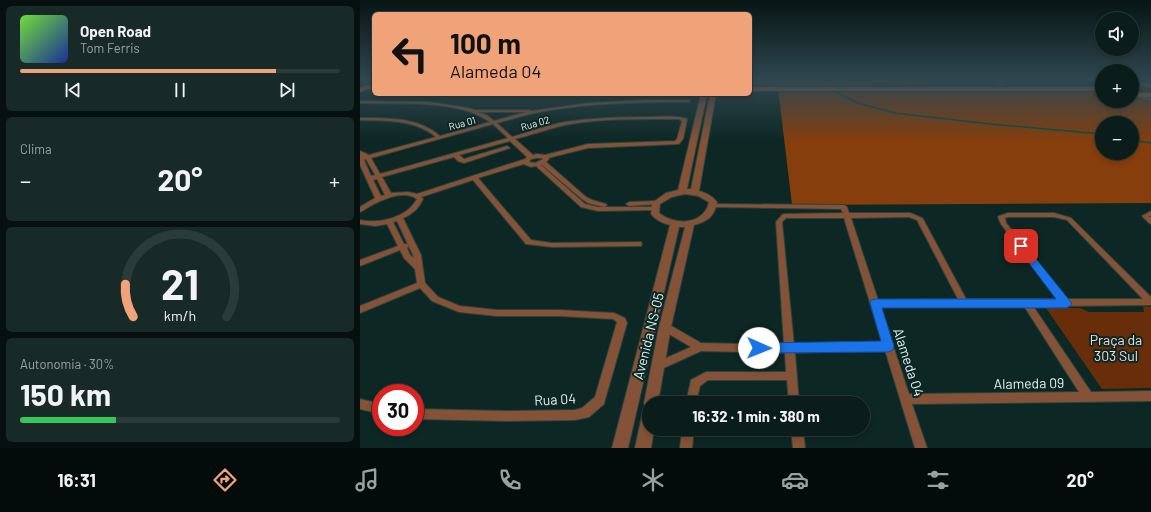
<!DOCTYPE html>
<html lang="pt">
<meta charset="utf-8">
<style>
body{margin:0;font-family:Barlow,sans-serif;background:#182a28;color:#f1f3f6;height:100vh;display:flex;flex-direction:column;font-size:15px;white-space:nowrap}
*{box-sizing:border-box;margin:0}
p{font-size:13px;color:#99a2a3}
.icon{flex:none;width:22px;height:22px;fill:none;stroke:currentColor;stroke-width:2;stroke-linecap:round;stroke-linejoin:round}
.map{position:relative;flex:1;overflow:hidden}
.panel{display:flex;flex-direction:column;gap:6px;padding:6px;background:#06100f;width:360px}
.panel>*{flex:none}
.top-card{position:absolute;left:12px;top:12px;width:380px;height:84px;border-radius:6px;box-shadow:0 2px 6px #0003,0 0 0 1px #2a3b3a;background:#f0a279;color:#111;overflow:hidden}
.tools{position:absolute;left:735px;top:12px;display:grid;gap:8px}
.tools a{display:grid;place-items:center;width:44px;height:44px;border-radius:50%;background:#0a1d1b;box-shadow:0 2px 6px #0003,0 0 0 1px #2a3b3a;font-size:20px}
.speed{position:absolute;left:12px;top:384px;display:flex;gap:8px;font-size:20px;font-weight:700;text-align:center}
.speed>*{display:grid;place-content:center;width:52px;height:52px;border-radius:50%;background:#0a1d1b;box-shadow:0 2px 6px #0003,0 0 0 1px #2a3b3a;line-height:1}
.speed .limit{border:6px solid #d22;background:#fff;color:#111}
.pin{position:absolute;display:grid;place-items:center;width:34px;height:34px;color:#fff;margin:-17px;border-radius:8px;box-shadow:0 2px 6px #0006}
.me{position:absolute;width:44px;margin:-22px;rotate:91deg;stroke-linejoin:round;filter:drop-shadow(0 0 3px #0008)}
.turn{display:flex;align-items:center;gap:14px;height:84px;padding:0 12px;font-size:18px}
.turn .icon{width:52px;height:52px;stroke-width:2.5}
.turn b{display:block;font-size:28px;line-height:34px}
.big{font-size:30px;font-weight:700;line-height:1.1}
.panel .tile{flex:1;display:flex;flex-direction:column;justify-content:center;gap:6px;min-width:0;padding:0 14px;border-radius:6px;background:#182a28}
.panel .dial{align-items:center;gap:0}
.dial svg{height:104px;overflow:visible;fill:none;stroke:#2a3b3a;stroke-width:7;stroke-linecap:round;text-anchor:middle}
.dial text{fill:#f1f3f6;stroke:none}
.song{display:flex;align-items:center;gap:12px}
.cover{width:48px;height:48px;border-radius:6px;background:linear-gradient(135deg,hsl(100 70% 55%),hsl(230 70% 35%))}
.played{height:4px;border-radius:2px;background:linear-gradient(90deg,#f0a279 80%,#2a3b3a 80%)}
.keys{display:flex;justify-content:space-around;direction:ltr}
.heat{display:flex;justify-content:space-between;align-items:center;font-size:22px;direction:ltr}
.charge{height:6px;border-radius:3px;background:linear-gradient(90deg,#34c759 30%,#2a3b3a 0)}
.trip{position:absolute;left:282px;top:396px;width:228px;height:40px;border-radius:20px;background:#0a1d1b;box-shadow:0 2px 6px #0003,0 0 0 1px #2a3b3a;font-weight:700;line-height:40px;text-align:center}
.tab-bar{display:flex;height:64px;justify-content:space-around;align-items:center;background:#040c0b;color:#99a2a3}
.tab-bar .icon{width:28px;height:28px}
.tab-bar .on{color:#f0a279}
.tab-bar b{font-size:18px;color:#f1f3f6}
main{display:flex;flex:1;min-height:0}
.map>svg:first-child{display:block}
</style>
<main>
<section class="panel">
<div class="tile">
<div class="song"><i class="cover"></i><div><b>Open Road</b><p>Tom Ferris</p></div></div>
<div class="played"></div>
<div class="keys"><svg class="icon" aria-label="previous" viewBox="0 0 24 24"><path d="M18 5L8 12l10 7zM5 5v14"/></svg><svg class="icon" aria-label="pause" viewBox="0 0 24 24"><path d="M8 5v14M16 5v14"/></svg><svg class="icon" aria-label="next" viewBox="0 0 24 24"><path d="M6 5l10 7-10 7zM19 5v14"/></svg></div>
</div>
<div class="tile"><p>Clima</p>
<div class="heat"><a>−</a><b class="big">20°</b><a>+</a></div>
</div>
<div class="tile dial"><svg viewBox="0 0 100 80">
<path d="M14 69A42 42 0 1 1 86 69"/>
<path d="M14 69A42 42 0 0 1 8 44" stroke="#f0a279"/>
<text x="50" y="56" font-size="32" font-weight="700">21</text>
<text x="50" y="72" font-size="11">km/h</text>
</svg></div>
<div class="tile"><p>Autonomia · 30%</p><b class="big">150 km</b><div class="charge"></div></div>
</section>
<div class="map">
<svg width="791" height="448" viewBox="0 0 791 448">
<rect width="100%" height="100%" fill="#0d2724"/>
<path fill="#672e09" d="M772,81L791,88V93H772Z
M783,306L791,307V388L742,389L686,308H720L729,312H784Z"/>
<path fill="#863e0d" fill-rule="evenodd" d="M390,79H567L571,84C526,84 481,87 436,87C421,87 405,84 390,84Z
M418,88H742V101H772V94L791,100V203L432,205ZM742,123H772V153H742Z"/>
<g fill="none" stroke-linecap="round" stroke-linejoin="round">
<path stroke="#005049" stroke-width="1.5" d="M462,79L460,81L470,88
M473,90L497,103L535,113L630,124L742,134
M772,140L791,143"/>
<defs>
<path id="minor" d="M631,79H635L644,85L641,86Z
M287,100H328L330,101L328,102C275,102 221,103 170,114C159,117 148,120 137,123L152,137C170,132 187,125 205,122C232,118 260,117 287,117C300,117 314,115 327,119V120L323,139L319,144L228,148L188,158L189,159L186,162L226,197L232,200L246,204L247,205L246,206L244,207L228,203L222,199L182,165H181L225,204L238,207H295L298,209L297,210L238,211L221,207L176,166L171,167L164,164L118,178L171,240L192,243L278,242H281L282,244L281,246L192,247L166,244L113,180L61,197L63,199C59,208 53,214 43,218L61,255L65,283L78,297L100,306L137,310H199L254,313L265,318L267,323L245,400L244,404L229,417L215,420L147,421L55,419V409L147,411L215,410L222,408L235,397L257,322L253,319L199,316H137L99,312L72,301L60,288L0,313V306L57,283L55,269L44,258L40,250L0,266V260L38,246L27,224L15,226L0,224V220C19,224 47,218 57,199C45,190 26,198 14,204C9,206 5,210 0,212V207L15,198L0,165V151L9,155L76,137C55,119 26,121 0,120V118C28,118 58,117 80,136L130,122C99,99 38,104 0,103V101L69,102L108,108L115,110H169L171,111L229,103ZM119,112H166L134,121L128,116ZM319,119L322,121L317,139L315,141L228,144L185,155L177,154L173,155L155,139C171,135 188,129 205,125C242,118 281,119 319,119ZM133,124L148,138L20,174L11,158ZM150,141L167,157L165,159L57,194L48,192L31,193L22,177L94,157L98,161L104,163L150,148L147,146L104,159L99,155ZM177,158H182L183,159L175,163L169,162L171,159ZM6,159L15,175L11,176L4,160ZM17,179L25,195L21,196L13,180ZM37,221L53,255L54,258L50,255L47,248L49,246L48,244H44L33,222Z
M296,201L299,203L298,204L269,206L266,204L269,202Z
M353,204L484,205L487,207L489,213H550L562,218L563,219L606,299H697L641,224L638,217L639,216L648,213H694L711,218L791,297V305L710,306L706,307L702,306H673L731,392L791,391V401L552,404L567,448H555L525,350L435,353L439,403H429L427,380H348L340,386L336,403H326L331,380L346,372H426L425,353L341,351L297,371L293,370L292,367L293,364L331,347L302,330L300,327L302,324L305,323L308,324L341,343L424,345L416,222L422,215L424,214L483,213L481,209L351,207L350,206ZM549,217L557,220L598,299L518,300L491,218ZM648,217H694L707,220L783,299H707L646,223L645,218ZM426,218H484L522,342L434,345L422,222ZM520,306H664L719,392L549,394Z
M791,211V216H789L791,218V224L789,223L782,216Z
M0,399L21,404V414L0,409Z
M322,429H334L332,448H320Z
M431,429H443L445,448H433Z"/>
<path id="tertiary" d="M7,79H13L6,84H2V82Z
M776,93L791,98V102L774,96L773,95Z
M341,94H347L327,189H331L350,94H356L339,191C347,193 352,196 357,202C355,216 347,222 334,225L311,327L298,403H289V429H294L291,448H275L282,415L284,410L288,408H286L284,403L299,327L325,227H319L268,448H252L310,225C302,223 296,220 291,214L292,203L306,193L318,190ZM325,194L338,196L349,202C344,225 315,226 299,213L300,204L312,197Z"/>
<path id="secondary" d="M772,79L791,84V88L772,82Z
M7,85H14V89H8L0,92V88Z
M390,87H742V91H390Z
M772,92L791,93V97L772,96Z"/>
</defs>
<use href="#minor" stroke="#2b4340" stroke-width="2"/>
<use href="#tertiary" stroke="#2b4340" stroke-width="2"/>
<use href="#secondary" stroke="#2b4340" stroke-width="2"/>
<use href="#minor" fill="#845236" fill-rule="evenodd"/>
<use href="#tertiary" fill="#845236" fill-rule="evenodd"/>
<use href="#secondary" fill="#bb6b3e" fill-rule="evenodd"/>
</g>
<linearGradient id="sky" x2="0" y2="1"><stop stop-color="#071514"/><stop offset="0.56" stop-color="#2f4750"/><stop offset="1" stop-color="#2f4750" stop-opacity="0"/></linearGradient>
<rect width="791" height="142" fill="url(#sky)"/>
<path fill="#1a73e8" stroke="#114b97" d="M661,243L664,244L710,301L712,304L710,306L706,308H522L534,346L533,350L528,352L399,353L395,352L393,348L395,345L399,343L521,341L510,303L511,300L515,299H696L656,246Z"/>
<g text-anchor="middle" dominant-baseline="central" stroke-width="4" stroke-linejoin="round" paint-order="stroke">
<g font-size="10" fill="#e2f1ee" stroke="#0d2724">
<text transform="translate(102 123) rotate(-15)">Rua 01</text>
<text transform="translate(175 123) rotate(-16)">Rua 02</text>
</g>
<g font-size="14" fill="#e2f1ee" stroke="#0d2724">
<text transform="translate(288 336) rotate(-76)">Avenida NS-05</text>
<text transform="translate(549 362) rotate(72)">Alameda 04</text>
<text transform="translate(669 383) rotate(-1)">Alameda 09</text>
<text transform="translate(195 399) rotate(-3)">Rua 04</text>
</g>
<g font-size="14" fill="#f4ded3" stroke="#0d2724">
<text x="756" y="339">Praça da<tspan x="756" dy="16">303 Sul</tspan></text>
</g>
</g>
</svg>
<div class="tools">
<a><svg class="icon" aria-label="sound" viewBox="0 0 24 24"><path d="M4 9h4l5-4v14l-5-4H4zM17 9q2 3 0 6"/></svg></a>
<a>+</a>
<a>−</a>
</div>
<div class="speed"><div class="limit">30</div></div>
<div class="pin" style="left:661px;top:246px;background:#d93025"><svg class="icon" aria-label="arrive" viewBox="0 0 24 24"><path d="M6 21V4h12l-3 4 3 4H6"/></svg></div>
<svg class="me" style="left:399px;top:348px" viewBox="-20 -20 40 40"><circle r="19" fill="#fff"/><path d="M0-13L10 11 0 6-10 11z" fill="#1a73e8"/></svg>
<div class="trip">16:32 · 1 min · 380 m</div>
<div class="top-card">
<div class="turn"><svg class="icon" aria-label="left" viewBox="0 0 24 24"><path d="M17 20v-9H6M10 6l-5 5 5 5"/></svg><div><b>100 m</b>Alameda 04</div></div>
</div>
</div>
</main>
<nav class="tab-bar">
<b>16:31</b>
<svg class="icon on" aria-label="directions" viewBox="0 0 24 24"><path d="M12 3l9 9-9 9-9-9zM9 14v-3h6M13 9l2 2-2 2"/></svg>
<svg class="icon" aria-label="music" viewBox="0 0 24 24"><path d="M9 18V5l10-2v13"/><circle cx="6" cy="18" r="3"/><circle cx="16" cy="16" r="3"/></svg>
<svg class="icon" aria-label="phone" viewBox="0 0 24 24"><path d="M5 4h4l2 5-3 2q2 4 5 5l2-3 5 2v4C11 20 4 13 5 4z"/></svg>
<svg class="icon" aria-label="climate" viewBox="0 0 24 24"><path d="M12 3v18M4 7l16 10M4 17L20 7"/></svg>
<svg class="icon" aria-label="car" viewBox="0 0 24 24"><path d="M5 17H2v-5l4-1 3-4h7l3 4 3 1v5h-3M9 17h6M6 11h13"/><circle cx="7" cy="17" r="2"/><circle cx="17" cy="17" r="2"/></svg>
<svg class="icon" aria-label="filters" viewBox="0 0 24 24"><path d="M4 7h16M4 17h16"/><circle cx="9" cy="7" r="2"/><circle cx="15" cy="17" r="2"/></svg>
<b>20°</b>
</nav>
